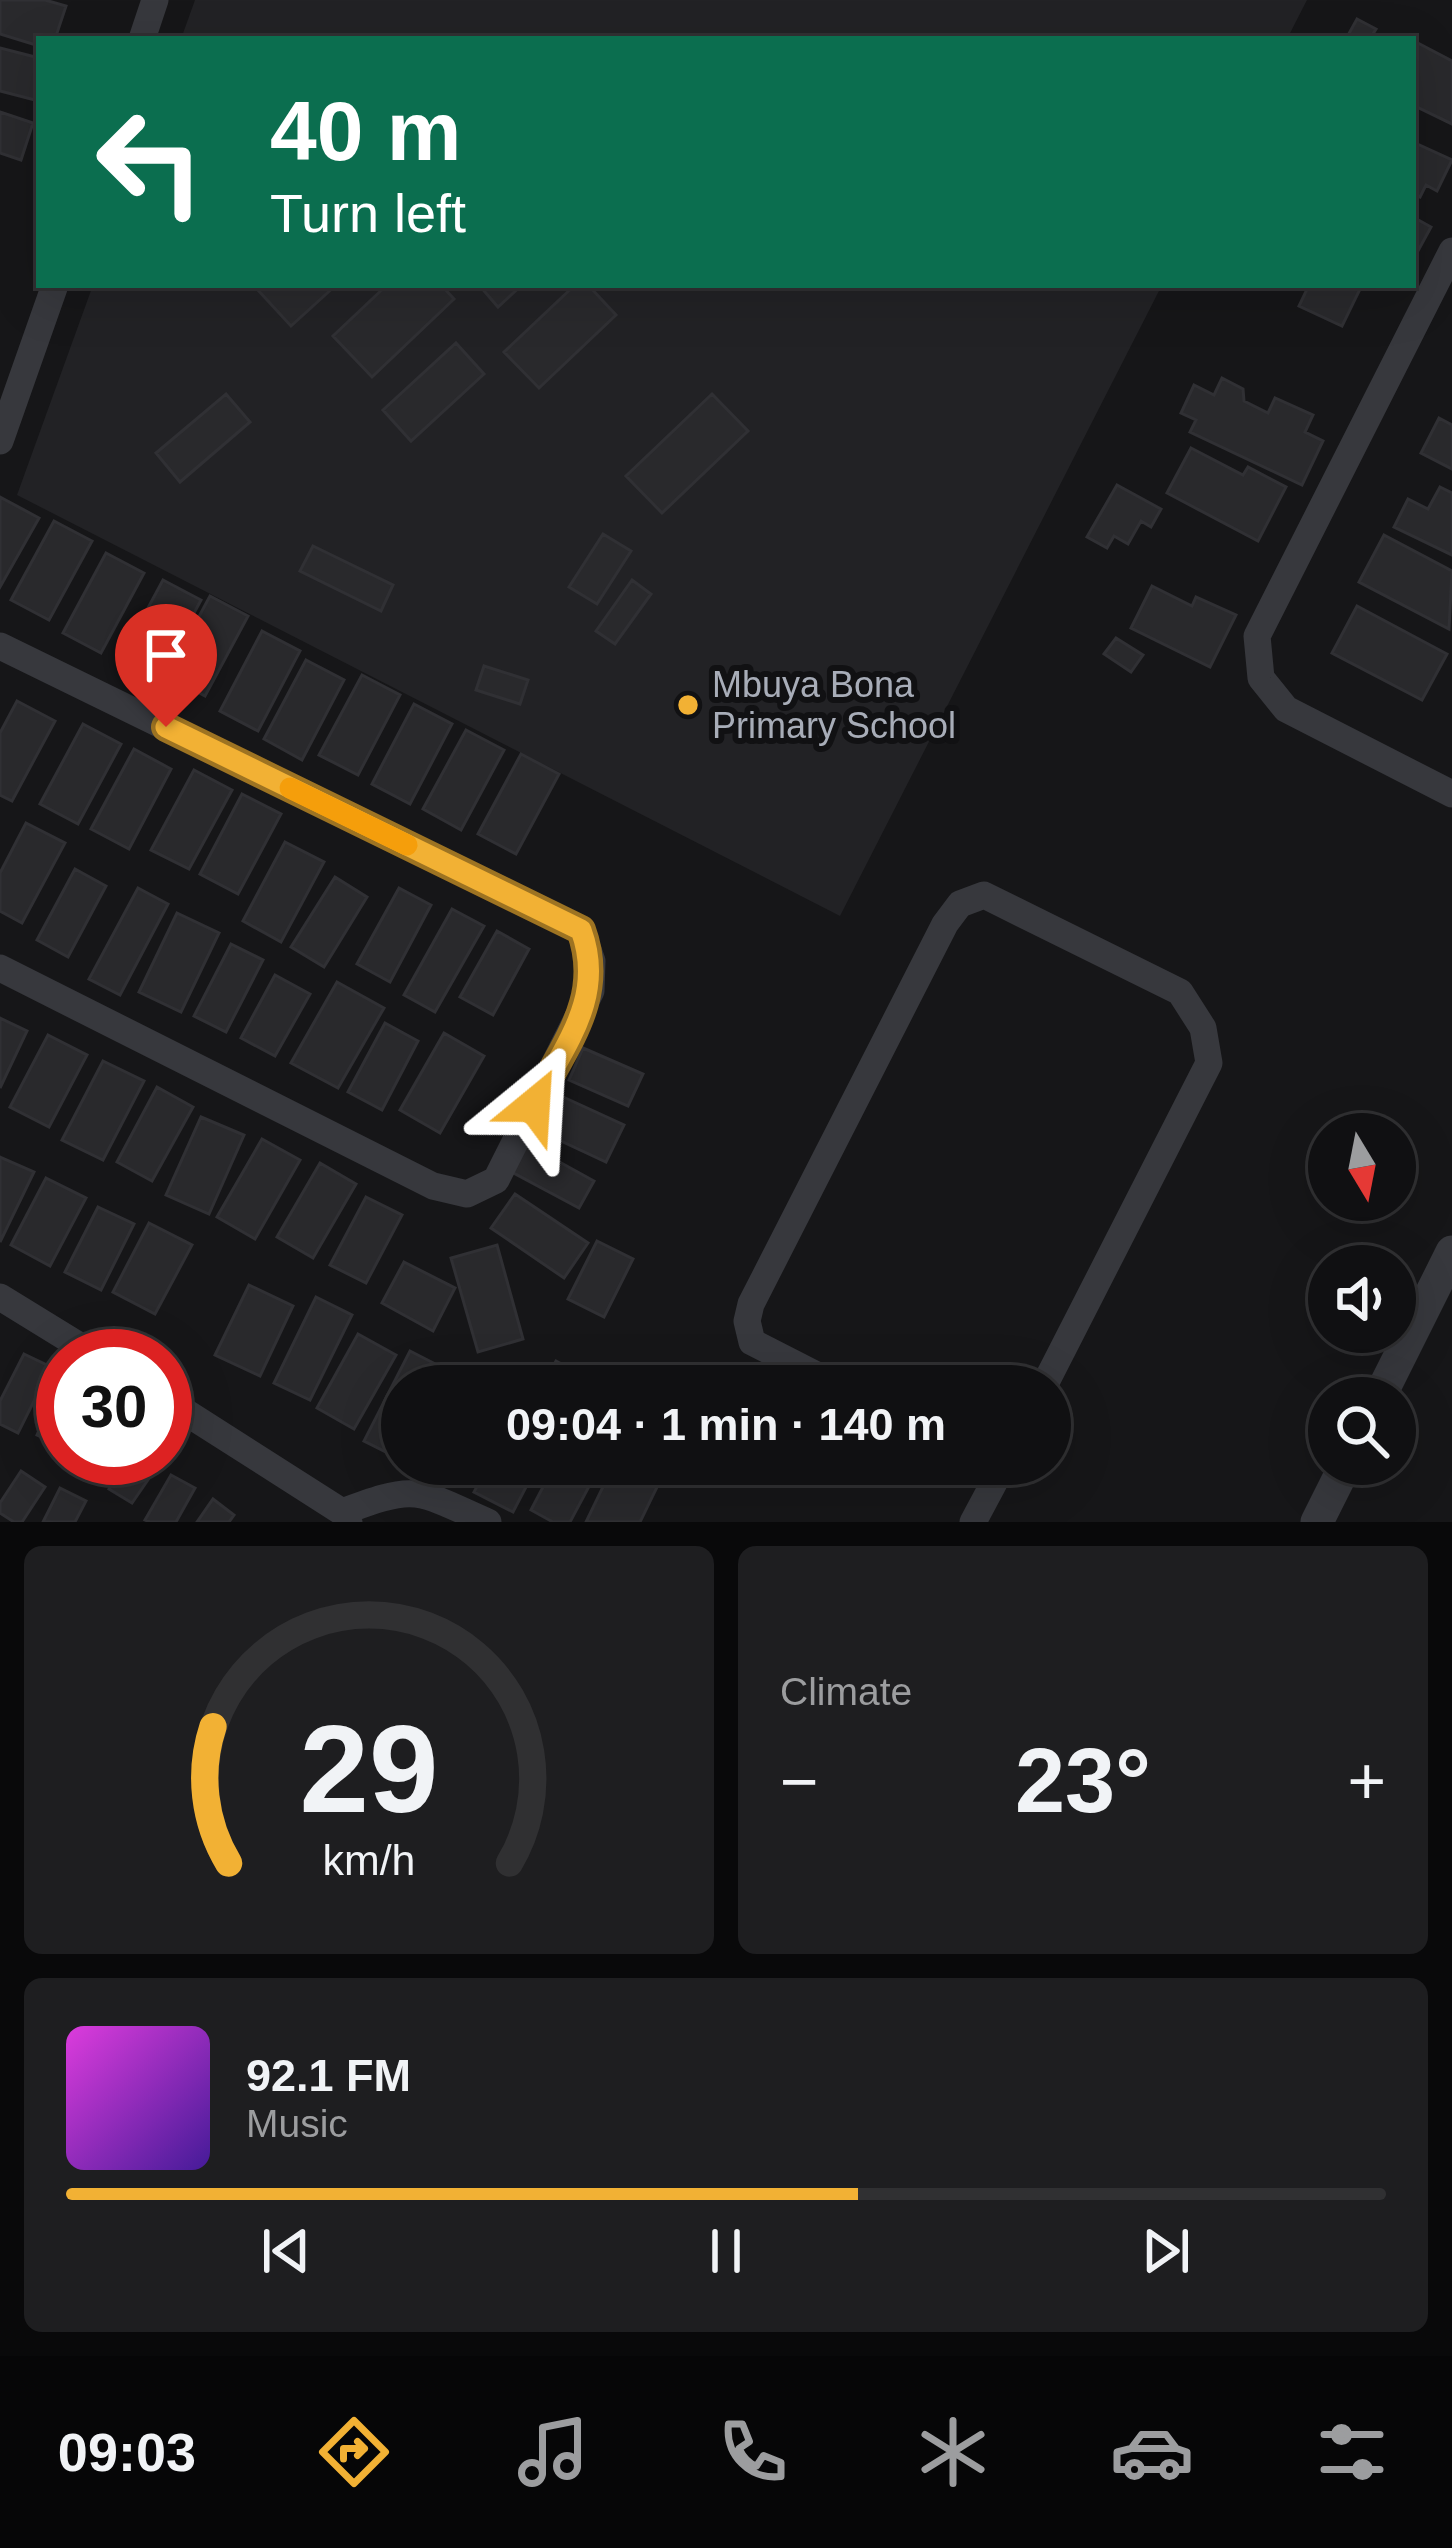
<!DOCTYPE html>
<meta charset="utf-8">
<style>
body{margin:0;font-family:Helvetica,sans-serif;background:#1e1e20;color:#f1f3f6;height:100vh;display:flex;flex-direction:column;font-size:45px;white-space:nowrap}
*{box-sizing:border-box;margin:0}
p{font-size:39px;color:#9c9d9f}
.icon{flex:none;width:66px;height:66px;fill:none;stroke:currentColor;stroke-width:2;stroke-linecap:round;stroke-linejoin:round}
.map{position:relative;height:1522px;overflow:hidden}
.panel{display:flex;flex-direction:column;gap:24px;padding:24px;background:#09090a;flex:1}
.panel>*{flex:none}
.top-card{position:absolute;left:36px;top:36px;width:1380px;height:252px;border-radius:0px;box-shadow:0 12px 48px #0002,0 0 0 3px #303032;background:#0b6e4f;color:#fff;overflow:hidden}
.needle{width:78px;rotate:170deg}
.tools{position:absolute;left:1308px;top:1113px;display:grid;gap:24px}
.tools a{display:grid;place-items:center;width:108px;height:108px;border-radius:50%;background:#101012;box-shadow:0 12px 48px #0002,0 0 0 3px #303032;font-size:60px}
.speed{position:absolute;left:36px;top:1329px;display:flex;gap:24px;font-size:60px;font-weight:700;text-align:center}
.speed>*{display:grid;place-content:center;width:156px;height:156px;border-radius:50%;background:#101012;box-shadow:0 12px 48px #0002,0 0 0 3px #303032;line-height:1}
.speed .limit{border:18px solid #d22;background:#fff;color:#111}
.pin{position:absolute;display:grid;place-items:center;width:102px;height:102px;color:#fff;margin:-123px -51px;border-radius:50% 50% 50% 0;rotate:-45deg;box-shadow:0 0 12px #0007}
.pin .icon{rotate:45deg}
.me{position:absolute;width:132px;margin:-66px;rotate:27deg;stroke-linejoin:round;filter:drop-shadow(0 0 9px #0008)}
.turn{display:flex;align-items:center;gap:42px;height:252px;padding:0 36px;font-size:54px}
.turn .icon{width:156px;height:156px;stroke-width:2.5}
.turn b{display:block;font-size:84px;line-height:102px}
.big{font-size:90px;font-weight:700;line-height:1.1}
.panel .tile{flex:1;display:flex;flex-direction:column;justify-content:center;gap:18px;min-width:0;padding:0 42px;border-radius:18px;background:#1e1e20}
.panel .dial{align-items:center;gap:0}
.dial svg{height:312px;overflow:visible;fill:none;stroke:#303032;stroke-width:7;stroke-linecap:round;text-anchor:middle}
.dial text{fill:#f1f3f6;stroke:none}
.song{display:flex;align-items:center;gap:36px}
.cover{width:144px;height:144px;border-radius:18px;background:linear-gradient(135deg,hsl(300 70% 55%),hsl(260 70% 35%))}
.played{height:12px;border-radius:6px;background:linear-gradient(90deg,#f2b134 60%,#303032 60%)}
.keys{display:flex;justify-content:space-around;direction:ltr}
.heat{display:flex;justify-content:space-between;align-items:center;font-size:66px;direction:ltr}
.panel .tiles{flex:1;display:grid;gap:24px;grid-template-columns:1fr 1fr}
.tile:last-child{grid-column:span 2}
.trip{position:absolute;left:381px;top:1365px;width:690px;height:120px;border-radius:60px;background:#101012;box-shadow:0 12px 48px #0002,0 0 0 3px #303032;font-weight:700;line-height:120px;text-align:center}
.tabs{display:flex;height:192px;justify-content:space-around;align-items:center;background:#060607;color:#9c9d9f}
.tabs .icon{width:84px;height:84px}
.tabs .current{color:#f2b134}
.tabs b{font-size:54px;color:#f1f3f6}
.map>svg:first-child{display:block}
</style>
<div class="map">
<svg width="1452" height="1522" viewBox="0 0 1452 1522">
<rect width="100%" height="100%" fill="#161618"/>
<path fill="#222225" d="M195,0H1307L1287,39H181Z
M93,285H1162L840,916L17,495Z"/>
<path fill="#29292c" stroke="#303034" stroke-width="3" d="M0,0H45L66,6L55,39H39V46L0,34Z
M1357,19L1376,29L1370,39H1346Z
M1414,41L1452,61V124L1413,105Z
M0,48L39,58V101L0,91Z
M0,112L33,123L21,160L0,153Z
M1413,142L1452,160L1437,191L1426,185L1420,197L1413,194Z
M1413,217L1431,227L1413,260Z
M261,285H336L291,326L257,289Z
M387,285H441L454,299L372,377L333,336Z
M479,285H522L498,307Z
M575,285H588L616,315L539,388L504,352Z
M1309,285H1362L1342,326L1299,306Z
M456,343L484,374L411,441L383,410Z
M1222,378L1243,389L1244,401L1268,413L1275,398L1313,415L1305,432L1323,441L1302,485L1190,432L1196,420L1181,413L1194,385L1214,395Z
M226,394L250,422L180,482L156,453Z
M712,394L748,431L662,513L626,476Z
M1439,418L1452,425V469L1421,453Z
M1191,448L1243,475L1248,467L1286,487L1258,541L1167,493Z
M1117,485L1161,509L1151,527L1141,521L1128,544L1114,536L1107,548L1087,537Z
M1440,487L1452,493V555L1394,527L1408,499L1428,509Z
M0,497L39,518L0,587Z
M54,521L92,541L49,620L11,600Z
M603,534L631,551L597,604L569,587Z
M1384,535L1452,571L1449,629L1359,582Z
M313,546L393,585L381,611L300,571Z
M106,553L144,573L101,653L63,633Z
M163,580L201,600L158,680L120,660Z
M632,580L651,594L615,644L596,631Z
M1152,586L1192,606L1196,597L1236,615L1210,667L1131,628Z
M210,596L248,616L205,696L167,676Z
M1357,606L1447,654L1422,700L1332,653Z
M262,631L300,651L258,731L220,711Z
M1116,638L1143,655L1131,672L1104,654Z
M306,660L344,680L302,760L264,739Z
M484,666L528,680L520,704L476,690Z
M362,675L400,695L358,775L319,755Z
M17,701L55,721L12,801L0,795V733Z
M414,704L452,724L410,804L372,784Z
M83,724L121,744L78,824L40,804Z
M466,730L504,750L461,830L423,809Z
M134,749L171,769L129,849L91,829Z
M521,754L559,774L516,854L478,834Z
M194,770L232,790L189,869L151,850Z
M242,794L281,814L238,894L200,874Z
M26,823L65,843L22,923L0,911V873Z
M285,842L324,862L281,942L243,921Z
M75,869L106,886L68,957L37,940Z
M335,877L367,897L324,967L291,947Z
M138,888L168,904L120,995L89,979Z
M399,888L431,905L390,982L357,964Z
M452,909L484,926L435,1012L404,995Z
M177,913L219,933L181,1012L139,992Z
M497,931L529,949L493,1015L460,997Z
M231,944L263,960L226,1032L194,1016Z
M275,975L310,994L275,1056L241,1038Z
M337,982L384,1008L338,1088L291,1063Z
M0,1018L27,1031L0,1088Z
M385,1023L418,1041L382,1110L348,1092Z
M444,1033L484,1056L440,1133L400,1110Z
M48,1035L87,1055L49,1127L10,1107Z
M583,1048L643,1074L628,1106L569,1080Z
M103,1061L144,1081L103,1160L62,1140Z
M157,1087L193,1107L152,1181L117,1162Z
M561,1096L624,1125L606,1162L544,1133Z
M201,1117L244,1135L209,1214L166,1195Z
M262,1139L300,1160L255,1239L217,1217Z
M525,1143L594,1181L579,1208L510,1171Z
M0,1157L34,1172L0,1242Z
M320,1163L356,1184L313,1258L277,1237Z
M46,1178L86,1198L50,1266L11,1245Z
M515,1194L588,1243L564,1278L491,1228Z
M366,1197L402,1215L366,1283L330,1265Z
M98,1207L134,1224L101,1290L65,1272Z
M149,1223L192,1245L155,1314L113,1292Z
M597,1241L633,1259L604,1317L568,1299Z
M497,1245L523,1339L478,1352L451,1258Z
M404,1262L455,1288L433,1331L382,1303Z
M249,1285L293,1306L260,1376L215,1355Z
M316,1297L352,1315L310,1400L274,1383Z
M358,1334L396,1355L354,1429L317,1408Z
M410,1351L451,1372L443,1386H402V1460L364,1441Z
M24,1354L51,1367L18,1433L0,1424V1401Z
M556,1361L597,1383L595,1386H542Z
M63,1378V1447L37,1435Z
M75,1458H107L94,1478L71,1465Z
M130,1458H142L156,1468L132,1503L109,1489Z
M489,1464H538L513,1512L474,1492Z
M555,1464H601L570,1522H553L531,1510Z
M614,1464H625L660,1481L640,1522H586Z
M21,1471L45,1487L22,1522H14L0,1513V1503Z
M171,1475L195,1488L176,1522H150L145,1520Z
M60,1488L86,1501L75,1522H43Z
M213,1499L234,1515L229,1522H197Z"/>
<g fill="none" stroke-linecap="round" stroke-linejoin="round">
<path stroke="#37383d" stroke-width="27" d="M142,39L155,0
M1452,251L1257,636L1261,678L1286,709L1452,794
M0,441L55,285
M0,646L581,930L592,961L591,991L496,1180L467,1194L433,1186L0,968
M0,1297L96,1356
M838,1386L752,1342L747,1321L751,1304L945,924L960,904L984,895L1180,992L1203,1028L1209,1063L1044,1386
M165,1399L342,1512L349,1522
M342,1512C419,1483 415,1490 488,1522
M973,1522L1004,1464"/>
<path stroke="#37383d" stroke-width="33" d="M1379,1398L1452,1252
M1317,1522L1346,1464"/>
</g>
<g fill="none" stroke-linecap="round" stroke-linejoin="round">
<defs>
<path id="route" d="M166,727L581,930C606,998 564,1045 534,1105"/>
</defs>
<use href="#route" stroke="#9d7322" stroke-width="30"/>
<use href="#route" stroke="#f2b134" stroke-width="21"/>
<path stroke="#f59e0b" stroke-width="21" d="M290,788L407,845"/>
</g>
<circle fill="#f2b134" stroke="#111113" stroke-width="4.5" cx="688" cy="705" r="12"/>
<g text-anchor="middle" dominant-baseline="central" stroke-width="12" stroke-linejoin="round" paint-order="stroke">
<g font-size="36" fill="#a8adb8" stroke="#111113" text-anchor="start">
<text x="712" y="684">Mbuya Bona<tspan x="712" dy="41">Primary School</tspan></text>
</g>
</g>
</svg>
<div class="tools">
<a><svg class="needle" viewBox="-14 -14 28 28"><path d="M0-13l5 13h-10z" fill="#e53935"/><path d="M0 13l5-13h-10z" fill="#9c9d9f"/></svg></a>
<a><svg class="icon" aria-label="sound" viewBox="0 0 24 24"><path d="M4 9h4l5-4v14l-5-4H4zM17 9q2 3 0 6"/></svg></a>
<a><svg class="icon" aria-label="search" viewBox="0 0 24 24"><circle cx="10" cy="10" r="6"/><path d="M15 15l6 6"/></svg></a>
</div>
<div class="speed"><div class="limit">30</div></div>
<div class="pin" style="left:166px;top:727px;background:#d93025"><svg class="icon" aria-label="arrive" viewBox="0 0 24 24"><path d="M6 21V4h12l-3 4 3 4H6"/></svg></div>
<svg class="me" style="left:534px;top:1105px" viewBox="-20 -20 40 40"><path d="M0-17L14 15 0 8-14 15z" fill="#f2b134" stroke="#fff" stroke-width="4"/></svg>
<div class="trip">09:04 · 1 min · 140 m</div>
<div class="top-card">
<div class="turn"><svg class="icon" aria-label="left" viewBox="0 0 24 24"><path d="M17 20v-9H6M10 6l-5 5 5 5"/></svg><div><b>40 m</b>Turn left</div></div>
</div>
</div>
<section class="panel">
<div class="tiles">
<div class="tile dial"><svg viewBox="0 0 100 80">
<path d="M14 69A42 42 0 1 1 86 69"/>
<path d="M14 69A42 42 0 0 1 10 34" stroke="#f2b134"/>
<text x="50" y="56" font-size="32" font-weight="700">29</text>
<text x="50" y="72" font-size="11">km/h</text>
</svg></div>
<div class="tile"><p>Climate</p>
<div class="heat"><a>−</a><b class="big">23°</b><a>+</a></div>
</div>
<div class="tile">
<div class="song"><i class="cover"></i><div><b>92.1 FM</b><p>Music</p></div></div>
<div class="played"></div>
<div class="keys"><svg class="icon" aria-label="previous" viewBox="0 0 24 24"><path d="M18 5L8 12l10 7zM5 5v14"/></svg><svg class="icon" aria-label="pause" viewBox="0 0 24 24"><path d="M8 5v14M16 5v14"/></svg><svg class="icon" aria-label="next" viewBox="0 0 24 24"><path d="M6 5l10 7-10 7zM19 5v14"/></svg></div>
</div>
</div>
</section>
<nav class="tabs">
<b>09:03</b>
<svg class="icon current" aria-label="directions" viewBox="0 0 24 24"><path d="M12 3l9 9-9 9-9-9zM9 14v-3h6M13 9l2 2-2 2"/></svg>
<svg class="icon" aria-label="music" viewBox="0 0 24 24"><path d="M9 18V5l10-2v13"/><circle cx="6" cy="18" r="3"/><circle cx="16" cy="16" r="3"/></svg>
<svg class="icon" aria-label="phone" viewBox="0 0 24 24"><path d="M5 4h4l2 5-3 2q2 4 5 5l2-3 5 2v4C11 20 4 13 5 4z"/></svg>
<svg class="icon" aria-label="climate" viewBox="0 0 24 24"><path d="M12 3v18M4 7l16 10M4 17L20 7"/></svg>
<svg class="icon" aria-label="car" viewBox="0 0 24 24"><path d="M5 17H2v-5l4-1 3-4h7l3 4 3 1v5h-3M9 17h6M6 11h13"/><circle cx="7" cy="17" r="2"/><circle cx="17" cy="17" r="2"/></svg>
<svg class="icon" aria-label="filters" viewBox="0 0 24 24"><path d="M4 7h16M4 17h16"/><circle cx="9" cy="7" r="2"/><circle cx="15" cy="17" r="2"/></svg>
</nav>
